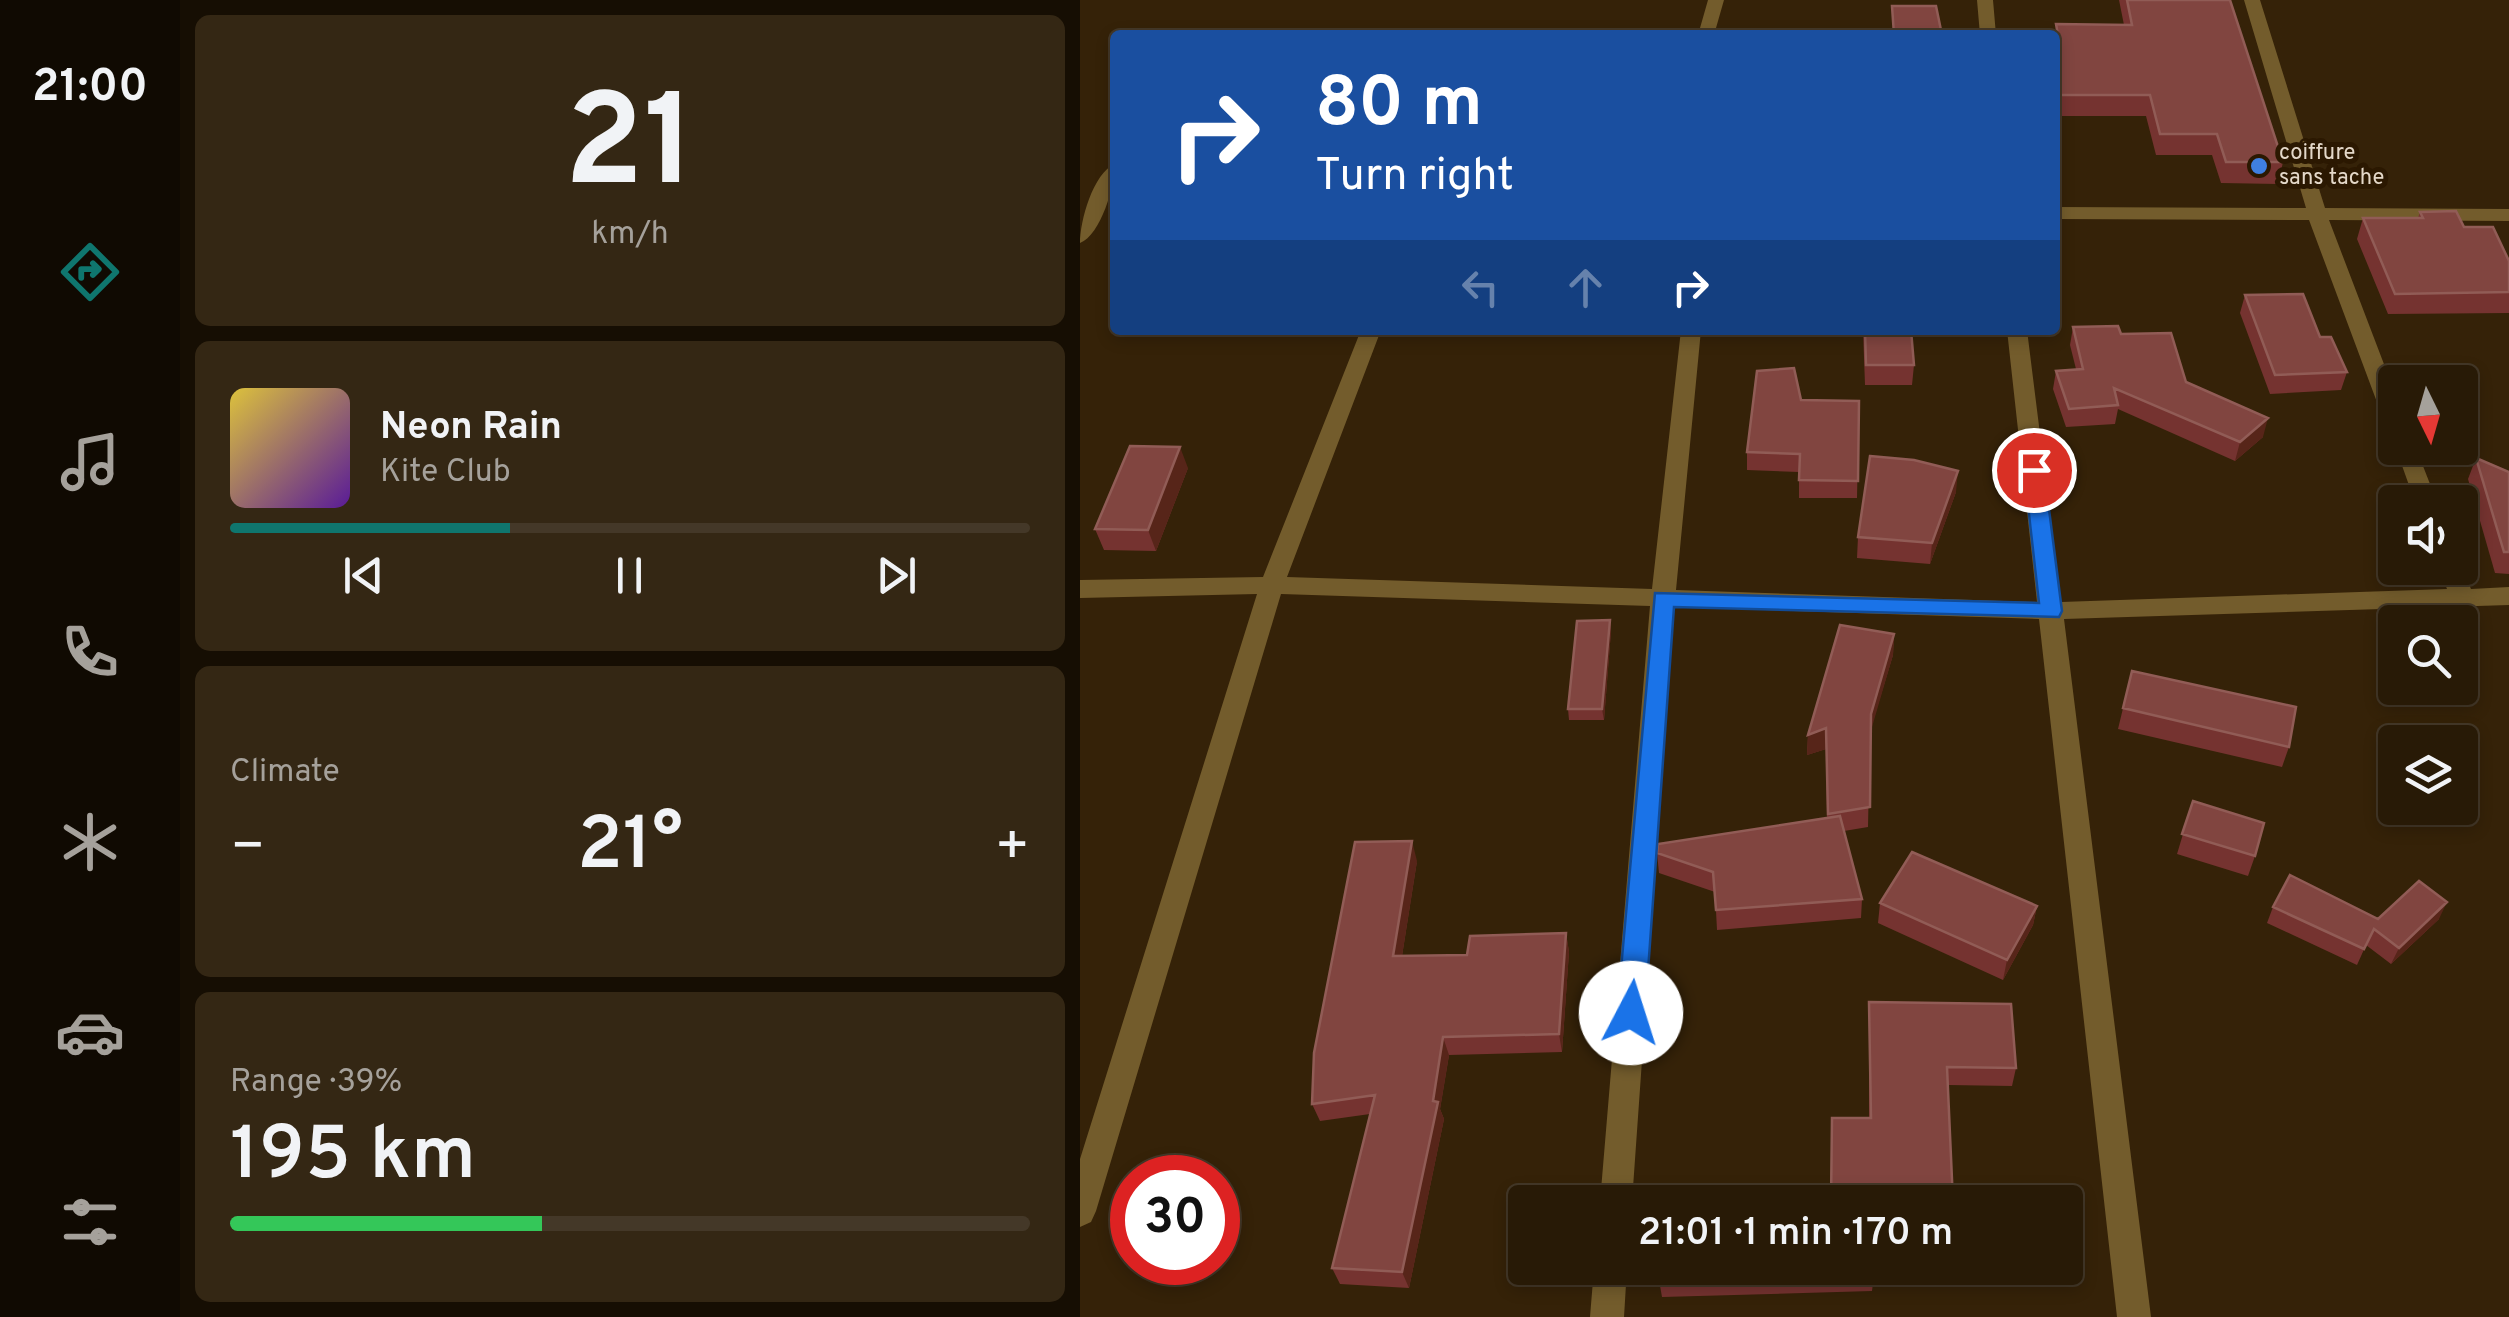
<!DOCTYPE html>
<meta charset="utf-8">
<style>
body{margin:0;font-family:Overpass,sans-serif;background:#342714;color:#f1f3f6;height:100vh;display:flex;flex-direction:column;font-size:38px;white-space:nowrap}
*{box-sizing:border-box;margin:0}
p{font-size:32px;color:#a5a19b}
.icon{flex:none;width:55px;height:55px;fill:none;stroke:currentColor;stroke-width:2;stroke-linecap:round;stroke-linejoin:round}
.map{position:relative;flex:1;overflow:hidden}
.details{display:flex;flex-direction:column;gap:15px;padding:15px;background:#160e03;width:900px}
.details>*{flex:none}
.banner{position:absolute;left:30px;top:30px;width:950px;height:305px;border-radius:10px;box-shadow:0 5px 15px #0003,0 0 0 2px #443828;background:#1a4fa0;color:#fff;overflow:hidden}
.needle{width:65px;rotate:175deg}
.controls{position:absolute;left:1298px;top:365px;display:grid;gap:20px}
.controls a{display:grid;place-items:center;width:100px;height:100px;border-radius:10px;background:#281a06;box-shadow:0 5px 15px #0003,0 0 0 2px #443828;font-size:50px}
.speed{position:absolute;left:30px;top:1155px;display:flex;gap:20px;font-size:50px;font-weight:700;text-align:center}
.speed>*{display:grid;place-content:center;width:130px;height:130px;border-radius:50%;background:#281a06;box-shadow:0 5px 15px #0003,0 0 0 2px #443828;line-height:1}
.speed .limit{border:15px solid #d22;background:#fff;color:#111}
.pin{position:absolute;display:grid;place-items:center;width:85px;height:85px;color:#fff;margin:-42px;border:5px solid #fff;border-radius:50%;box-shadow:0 2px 10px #0007}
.me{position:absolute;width:110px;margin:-55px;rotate:5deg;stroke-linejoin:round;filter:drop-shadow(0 0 8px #0008)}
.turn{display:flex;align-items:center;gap:35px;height:210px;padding:0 40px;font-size:45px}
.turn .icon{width:130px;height:130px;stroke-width:2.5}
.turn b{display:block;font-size:70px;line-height:85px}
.lanes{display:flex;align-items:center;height:95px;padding:0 40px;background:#0003;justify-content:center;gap:50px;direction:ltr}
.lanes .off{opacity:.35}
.big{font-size:75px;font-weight:600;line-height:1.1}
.details .widget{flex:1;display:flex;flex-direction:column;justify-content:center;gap:15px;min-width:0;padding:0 35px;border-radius:15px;background:#342714}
.details .dial{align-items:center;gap:0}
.dial b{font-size:130px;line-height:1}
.song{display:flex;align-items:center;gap:30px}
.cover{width:120px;height:120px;border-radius:15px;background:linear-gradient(135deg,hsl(50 70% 55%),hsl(270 70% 35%))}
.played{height:10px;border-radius:5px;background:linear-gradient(90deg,#0f766e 35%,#443828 35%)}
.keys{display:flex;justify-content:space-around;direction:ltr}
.heat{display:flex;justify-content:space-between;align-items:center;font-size:55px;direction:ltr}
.charge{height:15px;border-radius:8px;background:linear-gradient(90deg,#34c759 39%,#443828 0)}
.trip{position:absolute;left:428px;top:1185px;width:575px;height:100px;border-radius:10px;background:#281a06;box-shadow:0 5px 15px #0003,0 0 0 2px #443828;font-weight:600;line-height:100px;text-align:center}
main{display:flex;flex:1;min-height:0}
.tabs{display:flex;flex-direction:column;width:180px;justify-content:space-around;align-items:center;background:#100a02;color:#a5a19b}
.tabs .icon{width:70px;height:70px}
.tabs .active{color:#0f766e}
.tabs b{font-size:45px;color:#f1f3f6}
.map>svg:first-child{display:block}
</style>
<main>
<nav class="tabs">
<b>21:00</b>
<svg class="icon active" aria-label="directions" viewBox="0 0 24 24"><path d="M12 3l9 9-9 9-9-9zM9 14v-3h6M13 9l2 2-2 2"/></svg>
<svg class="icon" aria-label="music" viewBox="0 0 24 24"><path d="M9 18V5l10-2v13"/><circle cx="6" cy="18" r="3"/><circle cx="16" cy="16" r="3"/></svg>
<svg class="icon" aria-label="phone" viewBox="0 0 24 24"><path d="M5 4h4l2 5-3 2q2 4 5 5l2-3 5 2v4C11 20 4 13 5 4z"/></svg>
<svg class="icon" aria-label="climate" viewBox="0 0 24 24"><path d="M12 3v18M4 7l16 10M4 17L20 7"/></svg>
<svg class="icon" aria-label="car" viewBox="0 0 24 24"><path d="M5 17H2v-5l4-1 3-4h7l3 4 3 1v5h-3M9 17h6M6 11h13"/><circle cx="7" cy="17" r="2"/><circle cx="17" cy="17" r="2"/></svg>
<svg class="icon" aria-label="filters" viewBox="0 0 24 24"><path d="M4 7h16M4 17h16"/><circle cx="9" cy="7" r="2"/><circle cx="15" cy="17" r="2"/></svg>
</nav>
<section class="details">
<div class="widget dial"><b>21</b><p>km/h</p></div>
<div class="widget">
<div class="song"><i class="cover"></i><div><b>Neon Rain</b><p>Kite Club</p></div></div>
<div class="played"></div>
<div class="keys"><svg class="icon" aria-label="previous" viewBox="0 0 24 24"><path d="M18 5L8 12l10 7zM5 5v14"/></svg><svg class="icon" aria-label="pause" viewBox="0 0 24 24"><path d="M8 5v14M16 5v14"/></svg><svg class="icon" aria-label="next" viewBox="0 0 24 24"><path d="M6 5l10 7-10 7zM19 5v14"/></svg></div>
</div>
<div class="widget"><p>Climate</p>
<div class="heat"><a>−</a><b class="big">21°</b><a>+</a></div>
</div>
<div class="widget"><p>Range · 39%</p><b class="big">195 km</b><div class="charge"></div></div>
</section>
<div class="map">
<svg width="1429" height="1317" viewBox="0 0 1429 1317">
<rect width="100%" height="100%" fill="#352208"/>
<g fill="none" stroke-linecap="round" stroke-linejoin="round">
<path fill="#735c2c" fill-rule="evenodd" d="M628,0H644L634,35H618Z
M897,0H913L916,35H900Z
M1164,0H1180L1245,208L1429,209V221L1249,220L1315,393V428L1304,421L1229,220L975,219V207L1226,208Z
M35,164C35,185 21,235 0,243C0,221 13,173 35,164Z
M281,330H301L207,577L572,589L601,330H621L596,590L957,602L927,330H947L981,602L1367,589L1359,568H1380V563L1391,589L1429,587V605L984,619L1071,1317H1037L959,619L594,607L552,1202H520L570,606L201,594L16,1211L11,1222L0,1227V1159L177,594L0,598V580L183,577Z
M1315,446L1336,448L1357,502H1335Z
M514,1268H547L544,1317H510Z"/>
</g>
<path fill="#753330" d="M1039,0H1150L1203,162L1198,184L1141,183L1132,155H1076L1066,116H975L976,24L1044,25Z
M1340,212L1384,227L1429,261V313L1308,314L1277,239L1283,218H1338Z
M1165,295L1240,337L1267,372L1261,390L1190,394L1160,313Z
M993,327L1041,334L1183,437L1155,461L1038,409L1035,424L986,427L973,389L976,371L996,369L990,345Z
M449,330H490V336H450Z
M783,330H831L834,365L832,385H785Z
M721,400L779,401L777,498H719V472L667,470V452Z
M1396,458L1429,472V574L1415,573L1388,479Z
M108,468L76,551L24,550L15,529Z
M876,492L850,564L777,558L778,537Z
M530,620L531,631L524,720H489L488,709Z
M814,634L813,655L790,731L788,827L764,831L782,899L781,918L637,930L635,892L579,873L577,853L747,818L746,749L727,755L728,735Z
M1052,671L1209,747L1202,767L1038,729Z
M1113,801L1175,856L1168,876L1097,854Z
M337,861L322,956L387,955L486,933L489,952L482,1052L369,1055L360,1109L364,1119L329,1288L260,1284L252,1268L290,1114L240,1121L232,1104Z
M800,903L957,906L953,925L923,980L798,923Z
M1193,907L1298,919H1359L1311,964L1286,945L1277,965L1187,923Z
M789,1002L936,1068L932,1086L868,1085L789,1118Z
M794,1275L792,1291L582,1297L579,1280Z"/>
<path fill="#572519" d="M1188,418L1183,437L1155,461L1160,442Z
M100,447L108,468L76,551L68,530Z
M878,471L876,492L850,564L852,543Z
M530,620L531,631L524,720L522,709Z
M814,634L813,655L790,734L791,714Z
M746,728V749L727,755L728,735Z
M332,841L337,861L319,975L313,956Z
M1367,902L1359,919L1311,964L1319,948Z
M957,906L953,925L923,980L927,960Z
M486,933L489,952L482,1052L479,1034Z
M363,1037L369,1055L360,1109L364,1119L329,1288L322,1272L353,1101Z"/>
<path fill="#814540" stroke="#915c56" stroke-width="2.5" d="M1047,0H1150L1203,162H1146L1137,134H1080L1070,95H975V35H978L976,24L1052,25Z
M812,6H856L862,35H814Z
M1376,211L1384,227H1413L1429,261V292L1315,294L1283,218H1343L1340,212Z
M1223,294L1240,337H1251L1267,372L1195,375L1165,295Z
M1038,326L1041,334L1091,333L1106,382L1188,418L1160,442L1034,388L1038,405L989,409L976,371L1003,369L993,327Z
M785,330H831L834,365H786Z
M714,368L721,400L779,401L778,481L719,480L720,454L667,452L677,371Z
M50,446L100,447L68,530L15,529Z
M790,456L834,460L878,471L852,543L778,537Z
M1396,458L1429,472V552H1424Z
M530,620L522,709H488L497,621Z
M760,625L814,634L791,714L790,807L748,814L746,728L728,735Z
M1052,671L1216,707L1209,747L1043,708Z
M1113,801L1184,823L1175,856L1102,834Z
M760,816L782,899L636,910L633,872L577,853L578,844Z
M332,841L313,956L387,955L390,936L486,933L479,1034L363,1037L353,1101L358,1102L322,1272L252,1268L295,1095L232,1104L234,1053L275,842Z
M832,852L957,906L927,960L800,903Z
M1210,875L1298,919L1339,881L1367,902L1319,948L1294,929L1284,949L1193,907Z
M789,1002L931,1004L936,1068L867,1067L873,1202H751L752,1118H791Z
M580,1268H793L794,1275L579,1280Z"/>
<path fill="#1a73e8" stroke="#114b97" stroke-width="2.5" d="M954,464L964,470L982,611L979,617L594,607L565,1013L561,1021H541L537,1013L575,593L959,603L944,470Z"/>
<circle fill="#3f7fe0" stroke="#2b1801" stroke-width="4" cx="1179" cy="166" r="10"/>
<g text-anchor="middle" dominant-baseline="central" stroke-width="10" stroke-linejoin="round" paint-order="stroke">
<g font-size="22" fill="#e4d8c9" stroke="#2b1801" text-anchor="start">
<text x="1199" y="153">coiffure<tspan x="1199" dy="25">sans tache</tspan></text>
</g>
</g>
</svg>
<div class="controls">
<a><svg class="needle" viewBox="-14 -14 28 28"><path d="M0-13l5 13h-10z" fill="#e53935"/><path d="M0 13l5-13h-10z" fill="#a5a19b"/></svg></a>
<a><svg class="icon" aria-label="sound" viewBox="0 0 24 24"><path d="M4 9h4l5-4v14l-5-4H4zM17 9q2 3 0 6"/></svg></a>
<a><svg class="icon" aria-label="search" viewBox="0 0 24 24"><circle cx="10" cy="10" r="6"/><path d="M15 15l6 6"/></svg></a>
<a><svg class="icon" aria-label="layers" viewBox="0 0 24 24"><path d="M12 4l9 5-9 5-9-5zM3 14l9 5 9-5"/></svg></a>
</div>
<div class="speed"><div class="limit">30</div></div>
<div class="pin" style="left:954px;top:470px;background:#d93025"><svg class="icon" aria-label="arrive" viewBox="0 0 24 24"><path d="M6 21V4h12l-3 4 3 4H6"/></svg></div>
<svg class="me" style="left:551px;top:1013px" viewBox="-20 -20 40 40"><circle r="19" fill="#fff"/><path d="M0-13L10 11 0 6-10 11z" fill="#1a73e8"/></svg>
<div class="trip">21:01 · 1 min · 170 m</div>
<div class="banner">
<div class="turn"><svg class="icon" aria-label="right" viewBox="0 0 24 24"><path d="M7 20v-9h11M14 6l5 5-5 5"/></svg><div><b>80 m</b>Turn right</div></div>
<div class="lanes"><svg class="icon off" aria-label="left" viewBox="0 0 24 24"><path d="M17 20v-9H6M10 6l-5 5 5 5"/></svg><svg class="icon off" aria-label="ahead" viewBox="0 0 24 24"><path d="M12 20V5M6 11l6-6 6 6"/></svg><svg class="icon" aria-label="right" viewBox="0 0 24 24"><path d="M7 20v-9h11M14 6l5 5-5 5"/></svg></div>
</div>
</div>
</main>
